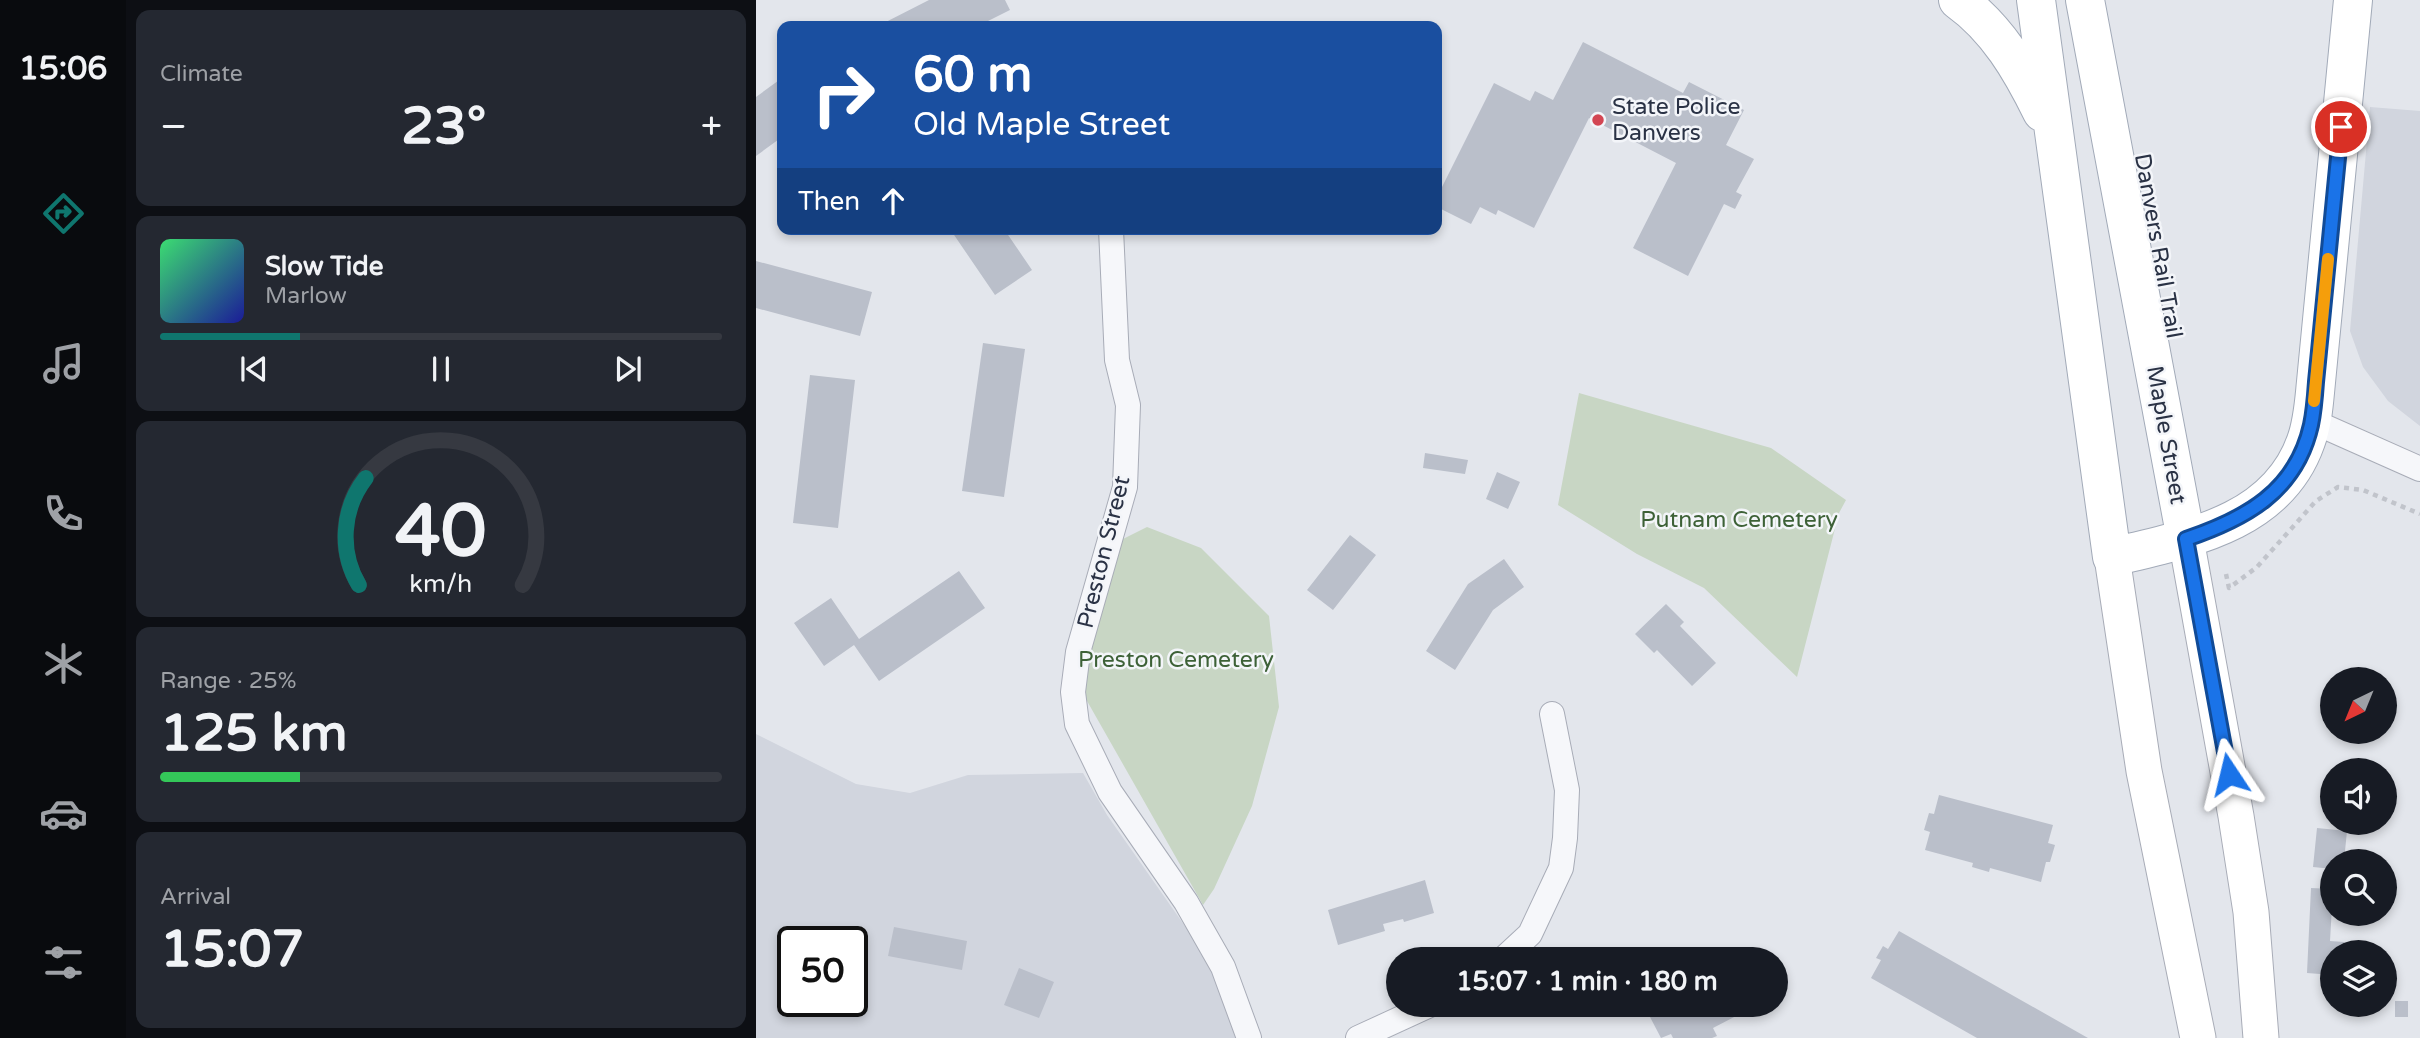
<!DOCTYPE html>
<meta charset="utf-8">
<style>
body{margin:0;font-family:"Varela Round",sans-serif;background:#242831;color:#f1f3f6;height:100vh;display:flex;flex-direction:column;font-size:26px;white-space:nowrap}
*{box-sizing:border-box;margin:0}
p{font-size:23px;color:#9ea1a6}
.icon{flex:none;width:38px;height:38px;fill:none;stroke:currentColor;stroke-width:2;stroke-linecap:round;stroke-linejoin:round}
.map{position:relative;flex:1;overflow:hidden}
.panel{display:flex;flex-direction:column;gap:10px;padding:10px;background:#0d0f14;width:630px}
.panel>*{flex:none}
.hud{position:absolute;left:21px;top:21px;width:665px;height:214px;border-radius:14px;box-shadow:0 4px 10px #0003;background:#1a4fa0;color:#fff;overflow:hidden}
.needle{width:46px;rotate:223deg}
.buttons{position:absolute;left:1564px;top:667px;display:grid;gap:14px}
.buttons a{display:grid;place-items:center;width:77px;height:77px;border-radius:50%;background:#171b24;box-shadow:0 4px 10px #0003;font-size:35px}
.speed{position:absolute;left:21px;top:926px;display:flex;gap:14px;font-size:35px;font-weight:700;text-align:center}
.speed>*{display:grid;place-content:center;width:91px;height:91px;border-radius:50%;background:#171b24;box-shadow:0 4px 10px #0003;line-height:1}
.speed .limit{border:4px solid #111;border-radius:10px;background:#fff;color:#111}
.pin{position:absolute;display:grid;place-items:center;width:60px;height:60px;color:#fff;margin:-30px;border:4px solid #fff;border-radius:50%;box-shadow:0 2px 7px #0007}
.me{position:absolute;width:77px;margin:-38px;rotate:350deg;stroke-linejoin:round;filter:drop-shadow(0 0 5px #0008)}
.turn{display:flex;align-items:center;gap:24px;height:147px;padding:0 21px;font-size:32px}
.turn .icon{width:91px;height:91px;stroke-width:2.5}
.turn b{display:block;font-size:49px;line-height:60px}
.then{display:flex;align-items:center;height:66px;padding:0 21px;background:#0003;gap:14px;font-size:26px}
.big{font-size:52px;font-weight:800;line-height:1.1}
.panel .tile{flex:1;display:flex;flex-direction:column;justify-content:center;gap:10px;min-width:0;padding:0 24px;border-radius:14px;background:#242831}
.panel .dial{align-items:center;gap:0}
.dial svg{height:182px;overflow:visible;fill:none;stroke:#363941;stroke-width:7;stroke-linecap:round;text-anchor:middle}
.dial text{fill:#f1f3f6;stroke:none}
.song{display:flex;align-items:center;gap:21px}
.cover{width:84px;height:84px;border-radius:10px;background:linear-gradient(135deg,hsl(140 70% 55%),hsl(240 70% 35%))}
.played{height:7px;border-radius:4px;background:linear-gradient(90deg,#0f766e 25%,#363941 25%)}
.keys{display:flex;justify-content:space-around;direction:ltr}
.heat{display:flex;justify-content:space-between;align-items:center;font-size:38px;direction:ltr}
.charge{height:10px;border-radius:5px;background:linear-gradient(90deg,#34c759 25%,#363941 0)}
.trip{position:absolute;left:630px;top:947px;width:402px;height:70px;border-radius:35px;background:#171b24;box-shadow:0 4px 10px #0003;font-weight:800;line-height:70px;text-align:center}
main{display:flex;flex:1;min-height:0}
.menu{display:flex;flex-direction:column;width:126px;justify-content:space-around;align-items:center;background:#090b0e;color:#9ea1a6}
.menu .icon{width:49px;height:49px}
.menu .active{color:#0f766e}
.menu b{font-size:32px;color:#f1f3f6}
.map>svg:first-child{display:block}
</style>
<main>
<nav class="menu">
<b>15:06</b>
<svg class="icon active" aria-label="directions" viewBox="0 0 24 24"><path d="M12 3l9 9-9 9-9-9zM9 14v-3h6M13 9l2 2-2 2"/></svg>
<svg class="icon" aria-label="music" viewBox="0 0 24 24"><path d="M9 18V5l10-2v13"/><circle cx="6" cy="18" r="3"/><circle cx="16" cy="16" r="3"/></svg>
<svg class="icon" aria-label="phone" viewBox="0 0 24 24"><path d="M5 4h4l2 5-3 2q2 4 5 5l2-3 5 2v4C11 20 4 13 5 4z"/></svg>
<svg class="icon" aria-label="climate" viewBox="0 0 24 24"><path d="M12 3v18M4 7l16 10M4 17L20 7"/></svg>
<svg class="icon" aria-label="car" viewBox="0 0 24 24"><path d="M5 17H2v-5l4-1 3-4h7l3 4 3 1v5h-3M9 17h6M6 11h13"/><circle cx="7" cy="17" r="2"/><circle cx="17" cy="17" r="2"/></svg>
<svg class="icon" aria-label="filters" viewBox="0 0 24 24"><path d="M4 7h16M4 17h16"/><circle cx="9" cy="7" r="2"/><circle cx="15" cy="17" r="2"/></svg>
</nav>
<section class="panel">
<div class="tile"><p>Climate</p>
<div class="heat"><a>−</a><b class="big">23°</b><a>+</a></div>
</div>
<div class="tile">
<div class="song"><i class="cover"></i><div><b>Slow Tide</b><p>Marlow</p></div></div>
<div class="played"></div>
<div class="keys"><svg class="icon" aria-label="previous" viewBox="0 0 24 24"><path d="M18 5L8 12l10 7zM5 5v14"/></svg><svg class="icon" aria-label="pause" viewBox="0 0 24 24"><path d="M8 5v14M16 5v14"/></svg><svg class="icon" aria-label="next" viewBox="0 0 24 24"><path d="M6 5l10 7-10 7zM19 5v14"/></svg></div>
</div>
<div class="tile dial"><svg viewBox="0 0 100 80">
<path d="M14 69A42 42 0 1 1 86 69"/>
<path d="M14 69A42 42 0 0 1 17 22" stroke="#0f766e"/>
<text x="50" y="56" font-size="32" font-weight="700">40</text>
<text x="50" y="72" font-size="11">km/h</text>
</svg></div>
<div class="tile"><p>Range · 25%</p><b class="big">125 km</b><div class="charge"></div></div>
<div class="tile"><p>Arrival</p><b class="big">15:07</b></div>
</section>
<div class="map">
<svg width="1664" height="1038" viewBox="0 0 1664 1038">
<rect width="100%" height="100%" fill="#e3e6ec"/>
<path fill="#d1d5de" fill-rule="evenodd" d="M1614,107L1664,111V426L1632,401L1607,367L1594,331Z
M0,734L100,784L154,793L212,775L327,773L351,815L445,949L464,985L484,1038H0ZM37,942H96V1001H37Z"/>
<path fill="#c8d6c4" d="M823,393L1015,448L1090,500L1083,513L1041,677L948,588L881,554L802,505Z
M391,527L445,548L513,616L523,707L496,806L458,889L447,905L310,664L363,541Z"/>
<path fill="#babfca" d="M173,0H249L254,10L222,26H122Z
M827,42L927,93L933,82L988,110L970,145L998,159L980,192L986,195L979,209L968,204L932,276L877,248L920,163L833,118L778,228L742,210L740,215L724,207L715,224L681,207V197L738,83L774,101L779,91L797,100Z
M26,78V137L0,156V97Z
M194,229H248L276,270L239,295Z
M0,261L116,292L104,336L0,308Z
M227,343L269,349L248,497L206,491Z
M54,375L99,380L82,528L37,523Z
M669,453L712,460L709,474L667,468Z
M741,472L764,482L752,509L730,499Z
M594,535L620,555L577,610L551,590Z
M748,559L768,587L737,610L699,670L670,651L712,584Z
M203,571L229,608L123,681L98,645L68,666L38,623L75,598L103,639Z
M910,604L928,622L924,626L960,663L936,686L901,650L898,653L879,634Z
M1183,795L1297,825L1292,843L1299,845L1294,862H1290L1285,882L1234,868L1233,872L1216,867L1217,863L1169,850L1174,832L1168,830L1173,813L1178,814Z
M1561,828L1591,831L1588,861H1577V869L1557,867Z
M669,880L678,913L648,922L647,919L627,924L629,931L582,945L572,910Z
M1555,888L1577,889L1574,941L1588,942L1587,952H1577V975L1551,973Z
M1586,914H1615V923L1586,921Z
M138,927L211,941L206,970L132,956Z
M1143,931L1332,1038H1221L1115,978L1125,960L1120,958L1127,946L1132,949Z
M263,968L298,982L283,1018L248,1005Z
M1639,1001H1652V1017H1639Z
M919,1004H977L982,1015L957,1028L961,1036L956,1038H917L915,1034L905,1038L894,1017L906,1011L907,1015L921,1008Z"/>
<g fill="none" stroke-linecap="round" stroke-linejoin="round">
<defs>
<path id="minor" d="M355,229L361,360L372,405L369,487L322,652L317,692L321,724L354,792L430,902L467,967L493,1038
M1556,421L1664,469
M747,959L774,934L805,868L809,838L811,790L796,714
M602,1038L676,1004"/>
<path id="secondary" d="M1430,539L1480,816L1495,912L1505,1038
M1356,557L1388,771L1442,1038"/>
<path id="primary" d="M1202,0C1241,28 1265,69 1286,112
M1280,0L1356,557C1431,539 1521,524 1550,441C1557,422 1558,402 1560,382L1597,0
M1329,0L1430,539"/>
</defs>
<use href="#minor" stroke="#a8acb7" stroke-width="26"/>
<use href="#secondary" stroke="#a8acb7" stroke-width="37"/>
<use href="#primary" stroke="#a2aab8" stroke-width="40"/>
<path stroke="#c1c4cb" stroke-width="4.5" stroke-dasharray="5 5" stroke-linecap="butt" d="M1470,574L1473,588L1501,567L1560,501L1582,487L1607,490L1664,514"/>
<use href="#minor" stroke="#f6f7fa" stroke-width="24"/>
<use href="#secondary" stroke="#fff" stroke-width="35"/>
<use href="#primary" stroke="#fff" stroke-width="38"/>
</g>
<g fill="none" stroke-linecap="round" stroke-linejoin="round">
<defs>
<path id="route" d="M1473,774L1430,539C1489,519 1540,492 1555,425C1558,411 1559,397 1560,382L1585,127"/>
</defs>
<use href="#route" stroke="#114b97" stroke-width="18"/>
<use href="#route" stroke="#1a73e8" stroke-width="12"/>
<path stroke="#f59e0b" stroke-width="12" d="M1558,401L1572,259"/>
</g>
<circle fill="#d34653" stroke="#f3f5f9" stroke-width="2.5" cx="842" cy="120" r="7"/>
<g text-anchor="middle" dominant-baseline="central" stroke-width="5" stroke-linejoin="round" paint-order="stroke">
<g font-size="23" fill="#2a3245" stroke="#f3f5f9" text-anchor="start">
<text x="856" y="107">State Police<tspan x="856" dy="26">Danvers</tspan></text>
</g>
<g font-size="23" fill="#2a3245" stroke="#f3f5f9">
<text transform="translate(1402 246) rotate(80)">Danvers Rail Trail</text>
<text transform="translate(1410 435) rotate(80)">Maple Street</text>
<text transform="translate(348 552) rotate(-76)">Preston Street</text>
</g>
<g font-size="23" fill="#3d6137" stroke="#f3f5f9">
<text x="983" y="520">Putnam Cemetery</text>
<text x="420" y="660">Preston Cemetery</text>
</g>
</g>
</svg>
<div class="buttons">
<a><svg class="needle" viewBox="-14 -14 28 28"><path d="M0-13l5 13h-10z" fill="#e53935"/><path d="M0 13l5-13h-10z" fill="#9ea1a6"/></svg></a>
<a><svg class="icon" aria-label="sound" viewBox="0 0 24 24"><path d="M4 9h4l5-4v14l-5-4H4zM17 9q2 3 0 6"/></svg></a>
<a><svg class="icon" aria-label="search" viewBox="0 0 24 24"><circle cx="10" cy="10" r="6"/><path d="M15 15l6 6"/></svg></a>
<a><svg class="icon" aria-label="layers" viewBox="0 0 24 24"><path d="M12 4l9 5-9 5-9-5zM3 14l9 5 9-5"/></svg></a>
</div>
<div class="speed"><div class="limit">50</div></div>
<div class="pin" style="left:1585px;top:127px;background:#d93025"><svg class="icon" aria-label="arrive" viewBox="0 0 24 24"><path d="M6 21V4h12l-3 4 3 4H6"/></svg></div>
<svg class="me" style="left:1473px;top:774px" viewBox="-20 -20 40 40"><path d="M0-17L14 15 0 8-14 15z" fill="#1a73e8" stroke="#fff" stroke-width="4"/></svg>
<div class="trip">15:07 · 1 min · 180 m</div>
<div class="hud">
<div class="turn"><svg class="icon" aria-label="right" viewBox="0 0 24 24"><path d="M7 20v-9h11M14 6l5 5-5 5"/></svg><div><b>60 m</b>Old Maple Street</div></div>
<div class="then">Then<svg class="icon" aria-label="ahead" viewBox="0 0 24 24"><path d="M12 20V5M6 11l6-6 6 6"/></svg></div>
</div>
</div>
</main>
